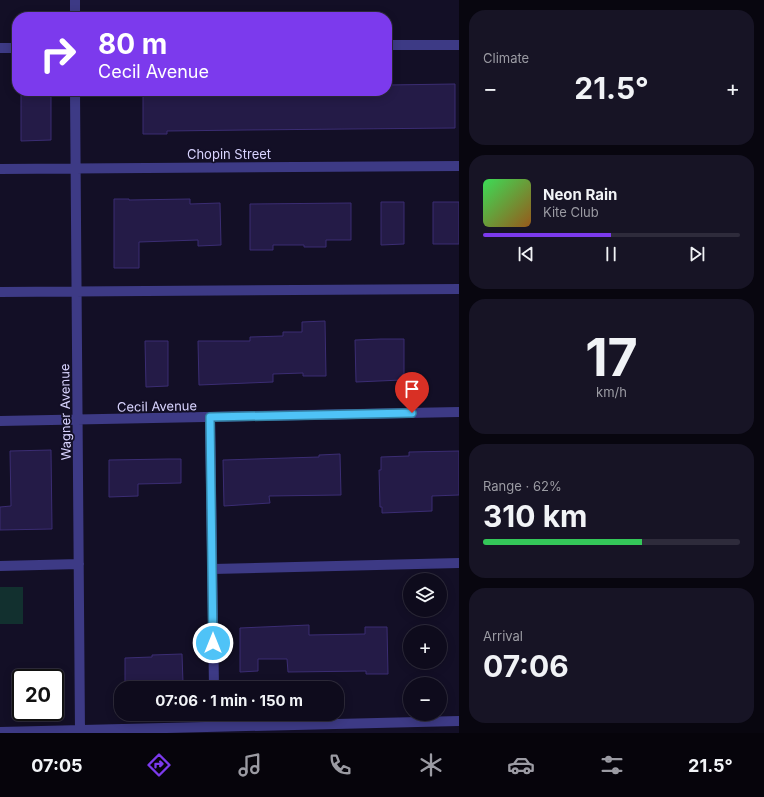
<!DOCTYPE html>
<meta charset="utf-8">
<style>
body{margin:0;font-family:Inter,sans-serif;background:#171425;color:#f1f3f6;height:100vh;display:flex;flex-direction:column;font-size:15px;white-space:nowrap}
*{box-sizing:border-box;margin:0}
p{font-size:13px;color:#9b9ba3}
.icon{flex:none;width:22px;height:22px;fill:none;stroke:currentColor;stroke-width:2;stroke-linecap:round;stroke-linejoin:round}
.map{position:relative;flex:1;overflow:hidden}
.sheet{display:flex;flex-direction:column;gap:10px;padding:10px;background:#08060f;width:305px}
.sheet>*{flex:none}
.guide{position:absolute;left:12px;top:12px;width:380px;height:84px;border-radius:16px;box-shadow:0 2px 10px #0003,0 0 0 1px #2e2b3b;background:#7c3aed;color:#fff;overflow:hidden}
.tools{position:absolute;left:403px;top:573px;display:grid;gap:8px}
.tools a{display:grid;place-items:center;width:44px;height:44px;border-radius:50%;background:#0e0b1c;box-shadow:0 2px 10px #0003,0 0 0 1px #2e2b3b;font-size:20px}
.speed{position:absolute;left:12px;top:669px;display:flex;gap:8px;font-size:20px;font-weight:700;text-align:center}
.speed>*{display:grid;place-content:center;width:52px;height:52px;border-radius:50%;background:#0e0b1c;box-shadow:0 2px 10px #0003,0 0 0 1px #2e2b3b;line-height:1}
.speed .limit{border:2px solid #111;border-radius:6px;background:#fff;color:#111}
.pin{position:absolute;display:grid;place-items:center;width:34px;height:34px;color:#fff;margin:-41px -17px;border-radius:50% 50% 50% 0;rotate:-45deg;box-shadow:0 0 4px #0007}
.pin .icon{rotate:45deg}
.me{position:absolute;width:44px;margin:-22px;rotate:0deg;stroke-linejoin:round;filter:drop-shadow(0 0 3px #0008)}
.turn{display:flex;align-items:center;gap:14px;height:84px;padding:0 20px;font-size:18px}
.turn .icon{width:52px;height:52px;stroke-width:2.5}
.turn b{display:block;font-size:28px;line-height:34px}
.big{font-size:30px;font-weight:700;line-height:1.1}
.sheet .card{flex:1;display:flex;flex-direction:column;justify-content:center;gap:6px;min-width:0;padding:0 14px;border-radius:16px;background:#171425}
.sheet .dial{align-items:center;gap:0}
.dial b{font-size:52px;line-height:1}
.song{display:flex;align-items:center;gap:12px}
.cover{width:48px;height:48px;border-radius:6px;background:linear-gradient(135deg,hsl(130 70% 55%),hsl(30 70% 35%))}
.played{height:4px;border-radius:2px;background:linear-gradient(90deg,#7c3aed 50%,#2e2b3b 50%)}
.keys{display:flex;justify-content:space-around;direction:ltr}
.heat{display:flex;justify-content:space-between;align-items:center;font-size:22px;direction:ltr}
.charge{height:6px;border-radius:3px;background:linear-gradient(90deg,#34c759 62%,#2e2b3b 0)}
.trip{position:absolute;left:114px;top:681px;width:230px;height:40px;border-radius:16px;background:#0e0b1c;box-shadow:0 2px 10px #0003,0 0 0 1px #2e2b3b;font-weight:700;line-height:40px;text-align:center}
.menu{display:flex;height:64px;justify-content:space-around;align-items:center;background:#06040b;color:#9b9ba3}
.menu .icon{width:28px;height:28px}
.menu .active{color:#7c3aed}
.menu b{font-size:18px;color:#f1f3f6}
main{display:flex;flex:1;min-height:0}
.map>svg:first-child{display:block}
</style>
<main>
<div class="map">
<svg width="459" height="733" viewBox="0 0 459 733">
<rect width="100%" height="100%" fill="#130f26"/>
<path fill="#12302f" d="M0,587H23V624H0Z"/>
<path fill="#241b47" stroke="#3b2d73" d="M455,84V128L246,130L167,131V134H143V91H387V85Z
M21,91H51V140L21,141Z
M114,199H129V200L190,199V204L220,203L221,245L198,246V240L139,242V268H114Z
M381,202H404V244L381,245Z
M433,202H459V244H433Z
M351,203V240H326V247H304V245H273V250H250V204Z
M325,321L326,376H303V373L273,374V382L199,385L198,341H250V337L283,336V332H302V322Z
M381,339H404V375H402V380L356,382L355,340Z
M145,341H168V386L146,387Z
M51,450L52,529L0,530V507L11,506L10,451Z
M459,451V495L432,496V511L382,513V507H380L379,470H381V457L409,456V452Z
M340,454L341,495L269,496L270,503L224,506L223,460L319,457V455Z
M169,459H181V483L138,484V496L109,497V460Z
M309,625V635L365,634V627H387L388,674H366V671L288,672L287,659H258V671L240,672V628Z
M182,654L183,683H165V687H147V684H125V658L152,657V655Z"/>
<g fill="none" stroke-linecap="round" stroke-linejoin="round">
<path stroke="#3d3a85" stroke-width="10" d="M75,0V17
M387,45H459
M0,48H17
M75,91L80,733
M0,169L459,166
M0,292L459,289
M210,417L214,688
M0,421L459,412
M0,566L79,564
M213,569L459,563
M214,714V727
M0,732L459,721"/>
</g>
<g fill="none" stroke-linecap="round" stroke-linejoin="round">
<defs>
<path id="route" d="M213,643L210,417L412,413"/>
</defs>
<use href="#route" stroke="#337fa1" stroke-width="10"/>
<use href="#route" stroke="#4fc3f7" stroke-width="7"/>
</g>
<g text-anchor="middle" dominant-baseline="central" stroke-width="3.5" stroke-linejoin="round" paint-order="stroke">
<g font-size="13" fill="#d9d4ff" stroke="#130f26">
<text x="229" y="154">Chopin Street</text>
<text transform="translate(157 406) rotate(-1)">Cecil Avenue</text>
<text transform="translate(65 412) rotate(-91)">Wagner Avenue</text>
</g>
</g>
</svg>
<div class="tools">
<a><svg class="icon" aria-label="layers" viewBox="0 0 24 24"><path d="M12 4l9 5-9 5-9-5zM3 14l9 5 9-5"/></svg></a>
<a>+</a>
<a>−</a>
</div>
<div class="speed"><div class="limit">20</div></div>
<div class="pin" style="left:412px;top:413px;background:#d93025"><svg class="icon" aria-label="arrive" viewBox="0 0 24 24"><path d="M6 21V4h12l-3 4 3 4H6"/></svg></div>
<svg class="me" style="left:213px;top:643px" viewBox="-20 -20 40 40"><circle r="17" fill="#4fc3f7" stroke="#fff" stroke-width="3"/><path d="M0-11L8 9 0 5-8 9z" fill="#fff"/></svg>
<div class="trip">07:06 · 1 min · 150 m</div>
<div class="guide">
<div class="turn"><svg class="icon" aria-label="right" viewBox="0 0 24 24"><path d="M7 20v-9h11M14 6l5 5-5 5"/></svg><div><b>80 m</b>Cecil Avenue</div></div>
</div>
</div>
<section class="sheet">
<div class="card"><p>Climate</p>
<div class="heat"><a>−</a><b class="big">21.5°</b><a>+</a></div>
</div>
<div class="card">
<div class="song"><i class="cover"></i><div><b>Neon Rain</b><p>Kite Club</p></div></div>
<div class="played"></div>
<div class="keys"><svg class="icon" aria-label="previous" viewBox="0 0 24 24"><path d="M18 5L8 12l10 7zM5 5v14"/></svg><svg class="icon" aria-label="pause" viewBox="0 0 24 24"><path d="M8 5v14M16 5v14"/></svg><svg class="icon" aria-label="next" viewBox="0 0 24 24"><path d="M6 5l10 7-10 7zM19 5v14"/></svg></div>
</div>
<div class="card dial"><b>17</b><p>km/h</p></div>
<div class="card"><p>Range · 62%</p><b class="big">310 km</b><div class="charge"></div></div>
<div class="card"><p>Arrival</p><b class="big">07:06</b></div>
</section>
</main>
<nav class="menu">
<b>07:05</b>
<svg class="icon active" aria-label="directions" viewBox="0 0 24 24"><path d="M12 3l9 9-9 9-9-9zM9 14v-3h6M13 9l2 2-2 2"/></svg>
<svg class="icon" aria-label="music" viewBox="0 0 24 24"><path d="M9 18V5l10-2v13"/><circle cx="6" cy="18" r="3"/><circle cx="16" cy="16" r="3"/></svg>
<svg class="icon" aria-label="phone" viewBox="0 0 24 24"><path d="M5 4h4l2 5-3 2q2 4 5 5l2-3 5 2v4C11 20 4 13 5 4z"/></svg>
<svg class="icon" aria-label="climate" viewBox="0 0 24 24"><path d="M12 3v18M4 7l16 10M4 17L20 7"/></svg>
<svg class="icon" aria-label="car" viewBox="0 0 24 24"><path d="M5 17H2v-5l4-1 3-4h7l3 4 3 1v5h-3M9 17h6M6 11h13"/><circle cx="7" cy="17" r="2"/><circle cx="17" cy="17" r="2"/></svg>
<svg class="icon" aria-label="filters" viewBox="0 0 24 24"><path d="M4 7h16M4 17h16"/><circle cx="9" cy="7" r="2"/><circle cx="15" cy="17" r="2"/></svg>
<b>21.5°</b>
</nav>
